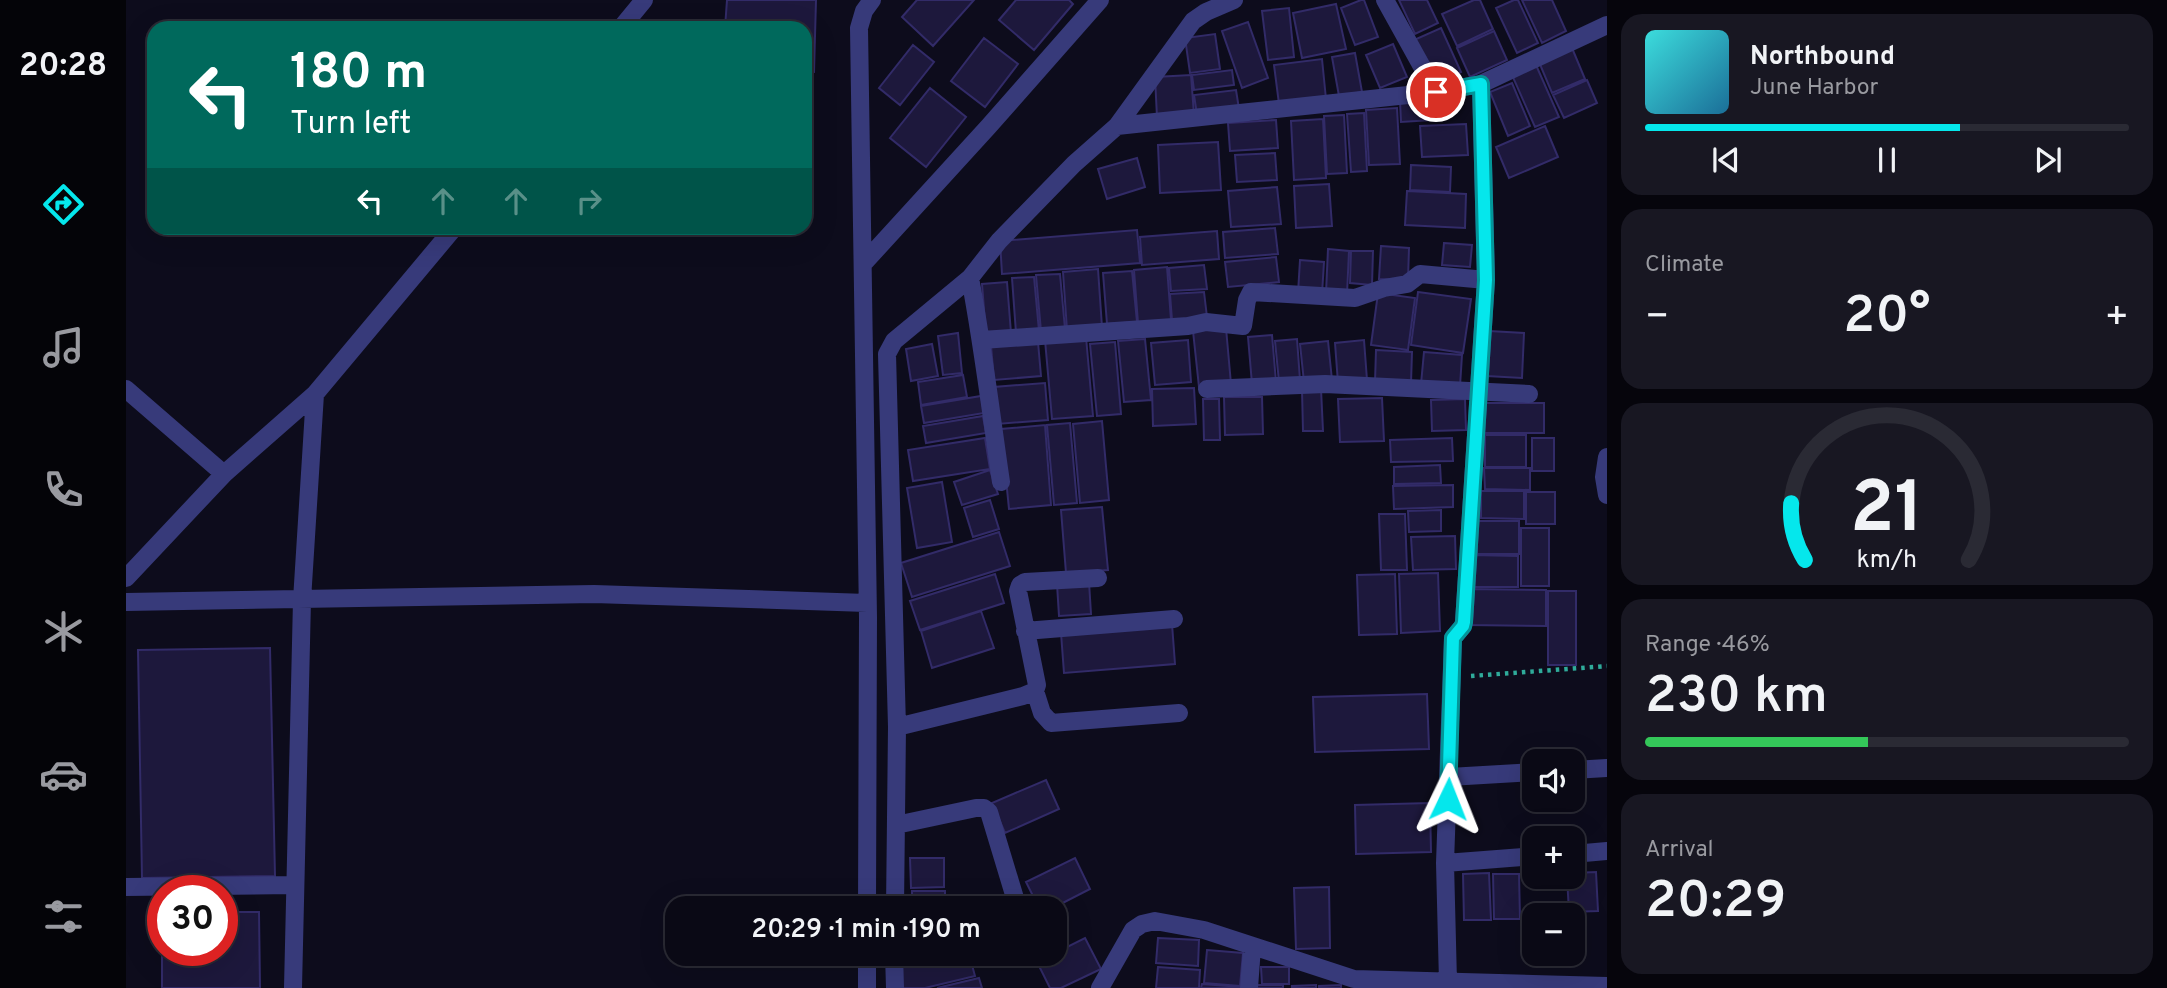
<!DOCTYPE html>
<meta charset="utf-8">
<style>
body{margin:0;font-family:Overpass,sans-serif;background:#181722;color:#f1f3f6;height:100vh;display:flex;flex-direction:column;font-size:26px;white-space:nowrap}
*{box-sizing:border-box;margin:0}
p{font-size:23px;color:#999aa0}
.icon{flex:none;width:38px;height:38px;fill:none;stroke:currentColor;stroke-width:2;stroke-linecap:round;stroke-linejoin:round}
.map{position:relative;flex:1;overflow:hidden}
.sheet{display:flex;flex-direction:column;gap:14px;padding:14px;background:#06050c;width:560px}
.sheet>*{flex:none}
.top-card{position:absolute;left:21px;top:21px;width:665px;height:214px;border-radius:21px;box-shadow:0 7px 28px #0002,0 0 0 2px #2a2a34;background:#00695c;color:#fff;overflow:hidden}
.controls{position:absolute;left:1396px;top:749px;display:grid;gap:14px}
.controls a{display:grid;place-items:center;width:63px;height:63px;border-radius:14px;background:#0a0915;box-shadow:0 7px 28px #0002,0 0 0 2px #2a2a34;font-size:35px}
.speed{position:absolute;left:21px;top:875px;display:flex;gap:14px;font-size:35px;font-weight:700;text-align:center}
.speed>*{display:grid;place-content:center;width:91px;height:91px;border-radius:50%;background:#0a0915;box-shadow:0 7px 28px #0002,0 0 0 2px #2a2a34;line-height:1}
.speed .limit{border:10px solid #d22;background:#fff;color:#111}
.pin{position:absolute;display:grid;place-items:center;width:60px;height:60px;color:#fff;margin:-30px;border:4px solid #fff;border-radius:50%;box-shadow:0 2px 7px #0007}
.me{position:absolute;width:77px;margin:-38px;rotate:2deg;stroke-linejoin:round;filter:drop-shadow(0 0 5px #0008)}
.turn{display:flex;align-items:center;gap:24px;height:147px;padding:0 28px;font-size:32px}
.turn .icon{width:91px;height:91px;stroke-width:2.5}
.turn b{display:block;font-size:49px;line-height:60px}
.lanes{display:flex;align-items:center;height:66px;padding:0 28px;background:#0003;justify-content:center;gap:35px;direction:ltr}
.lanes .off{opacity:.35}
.big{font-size:52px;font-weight:600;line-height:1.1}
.sheet .widget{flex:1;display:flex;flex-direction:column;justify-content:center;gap:10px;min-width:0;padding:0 24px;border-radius:21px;background:#181722}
.sheet .dial{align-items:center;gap:0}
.dial svg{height:182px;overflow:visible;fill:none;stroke:#2a2a34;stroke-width:7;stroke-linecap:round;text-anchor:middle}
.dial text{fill:#f1f3f6;stroke:none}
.song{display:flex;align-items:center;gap:21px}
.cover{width:84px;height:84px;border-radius:10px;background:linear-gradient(135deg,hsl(180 70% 55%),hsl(200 70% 35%))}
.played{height:7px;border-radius:4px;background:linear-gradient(90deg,#05e7ec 65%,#2a2a34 65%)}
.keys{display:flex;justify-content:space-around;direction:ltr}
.heat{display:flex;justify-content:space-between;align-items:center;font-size:38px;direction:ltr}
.charge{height:10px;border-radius:5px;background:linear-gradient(90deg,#34c759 46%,#2a2a34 0)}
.trip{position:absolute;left:539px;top:896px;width:402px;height:70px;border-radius:21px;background:#0a0915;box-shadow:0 7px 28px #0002,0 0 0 2px #2a2a34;font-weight:600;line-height:70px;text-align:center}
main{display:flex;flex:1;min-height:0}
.dock{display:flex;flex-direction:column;width:126px;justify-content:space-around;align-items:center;background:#040408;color:#999aa0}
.dock .icon{width:49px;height:49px}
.dock .current{color:#05e7ec}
.dock b{font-size:32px;color:#f1f3f6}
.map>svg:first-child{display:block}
</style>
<main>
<nav class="dock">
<b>20:28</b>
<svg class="icon current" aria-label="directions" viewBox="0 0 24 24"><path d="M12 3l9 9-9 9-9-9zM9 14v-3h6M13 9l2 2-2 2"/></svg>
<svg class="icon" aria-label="music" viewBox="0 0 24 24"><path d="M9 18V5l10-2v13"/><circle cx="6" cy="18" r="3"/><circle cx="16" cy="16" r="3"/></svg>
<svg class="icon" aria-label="phone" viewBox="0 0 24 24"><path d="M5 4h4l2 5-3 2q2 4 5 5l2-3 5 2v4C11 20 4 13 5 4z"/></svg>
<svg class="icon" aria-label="climate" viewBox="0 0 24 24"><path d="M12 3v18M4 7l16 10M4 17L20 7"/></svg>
<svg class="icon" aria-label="car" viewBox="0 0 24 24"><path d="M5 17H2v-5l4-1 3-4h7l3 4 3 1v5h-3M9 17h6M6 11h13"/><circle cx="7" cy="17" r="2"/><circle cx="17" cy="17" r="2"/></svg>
<svg class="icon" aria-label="filters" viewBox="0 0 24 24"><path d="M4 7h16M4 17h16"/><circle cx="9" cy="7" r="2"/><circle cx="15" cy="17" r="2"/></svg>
</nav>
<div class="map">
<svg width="1481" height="988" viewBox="0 0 1481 988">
<rect width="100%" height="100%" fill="#0d0c1c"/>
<path fill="#1d183c" stroke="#322b68" stroke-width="2" d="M601,0H690L688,72L679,71V28H599Z
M791,0H848L807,46L776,17Z
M890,0H943L947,4L908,50L873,20Z
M1235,0H1238L1252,37L1229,45L1215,8Z
M1273,0H1301L1312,23L1289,34Z
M1348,0H1354L1367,29L1331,46L1316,14Z
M1388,0H1392L1412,43L1391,53L1370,8Z
M1396,0H1426L1440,31L1416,43Z
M1210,4L1220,49L1176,58L1167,13Z
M1163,8L1168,57L1142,60L1136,11Z
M1122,22L1142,78L1116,88L1096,31Z
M1315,28L1335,72L1308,85L1288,40Z
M1368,31L1381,60L1344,77L1331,48Z
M1089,34L1094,69L1064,73L1059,38Z
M858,38L892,64L859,107L825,81Z
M1267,44L1281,77L1254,88L1240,55Z
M787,45L808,62L774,105L753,88Z
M1446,48L1459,79L1426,93L1413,62Z
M1229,53L1236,92L1213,96L1206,57Z
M1196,59L1200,99L1153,104L1148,65Z
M1410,65L1433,117L1409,127L1386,75Z
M1106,70L1108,85L1068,90L1066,75Z
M1065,75L1068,115L1031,117L1029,77Z
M1461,80L1471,103L1438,118L1427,95Z
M1386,83L1404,126L1382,136L1364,92Z
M804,88L840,117L800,167L764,138Z
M1110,90L1113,109L1071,115L1068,95Z
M1305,100L1306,120L1275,122L1274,101Z
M1271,108L1274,164L1243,165L1240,110Z
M1238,113L1241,171L1225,172L1221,114Z
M1218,115L1221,173L1201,174L1198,116Z
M1197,119L1200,178L1168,180L1165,121Z
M1150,120L1152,148L1104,151L1102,123Z
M1340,124L1342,155L1296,157L1294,126Z
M1419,126L1432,157L1383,178L1370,147Z
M1092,142L1095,190L1034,193L1032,145Z
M1149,153L1151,180L1111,182L1109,155Z
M1011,158L1019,187L981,199L972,169Z
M1285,165L1325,167L1324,192L1284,190Z
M1203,184L1206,226L1170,228L1168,186Z
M1151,187L1155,224L1105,227L1102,191Z
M1281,191L1340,194L1339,228L1279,225Z
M1149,228L1152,254L1099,258L1097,232Z
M1011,230L1014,263L876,274L874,241Z
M1091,231L1093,259L1016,265L1014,237Z
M1318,243L1346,245L1344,267L1316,265Z
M1255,246L1283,248L1282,280L1253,279Z
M1202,249L1223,251L1221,294L1200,293Z
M1225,251H1247L1246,285L1224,283Z
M1150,257L1153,282L1102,287L1099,262Z
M1174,260L1198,262L1196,294L1172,293Z
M1078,265L1081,289L1045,291L1043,268Z
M1041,267L1045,320L1012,323L1008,270Z
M972,269L976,327L941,330L937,272Z
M1006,271L1011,322L981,324L977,273Z
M934,274L939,329L915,331L910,275Z
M908,277L913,331L890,333L886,278Z
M881,282L885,333L860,335L856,284Z
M1078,292L1081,317L1046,320L1044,294Z
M1292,292L1345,299L1337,353L1285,345Z
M1252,293L1289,298L1282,350L1245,345Z
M1100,328L1105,384L1073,387L1067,331Z
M1363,331L1398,333L1396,378L1361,376Z
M832,333L836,373L817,375L812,336Z
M1146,335L1150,382L1126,384L1122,337Z
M960,337L967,416L926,419L919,340Z
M1019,339L1025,400L998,402L992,341Z
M1171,339L1174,380L1153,382L1149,341Z
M1062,340L1065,382L1029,385L1025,343Z
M1238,340L1241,380L1212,383L1209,343Z
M1202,341L1206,380L1178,382L1174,344Z
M912,342L915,376L868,380L865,346Z
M989,342L995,414L971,416L964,344Z
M806,344L812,376L785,381L780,349Z
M1250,350L1286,352L1285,383L1249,382Z
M1298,352L1336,355L1334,386L1295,384Z
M837,375L841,397L795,405L792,382Z
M919,383L922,420L871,424L868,387Z
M1068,388L1070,424L1027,426L1026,389Z
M1195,389L1197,431H1177L1176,390Z
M855,396L858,413L798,423L795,406Z
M1098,397H1136L1137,434L1099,435Z
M1256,398L1258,441L1214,442L1212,399Z
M1077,399H1093L1094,440H1078Z
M1339,399L1340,430L1306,431L1305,400Z
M1355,403H1418V433H1355Z
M857,416L860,433L800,443L797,426Z
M976,421L983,500L954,503L947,424Z
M944,423L951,503L928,505L921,425Z
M919,425L925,505L883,509L875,429Z
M1359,435H1400V467H1359Z
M859,438L864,469L787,481L782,450Z
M1326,438L1327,461L1265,462L1264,440Z
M1406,438H1428V471H1406Z
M1314,465L1315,483L1268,484V467Z
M1358,468H1404V490L1359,489Z
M864,470L872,494L836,505L828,482Z
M816,482L826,542L791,548L781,488Z
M1327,485V507L1268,509L1267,486Z
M1355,491H1398V519L1355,518Z
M1400,492H1429V524H1400Z
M864,500L873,529L847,537L838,508Z
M976,507L982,570L940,573L935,510Z
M1315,510V531L1283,532L1282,511Z
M1253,514H1279L1281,570H1255Z
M1351,521H1393V554H1351Z
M1395,528H1423V586H1395Z
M873,532L884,566L786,597L775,563Z
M1329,536L1330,569L1287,570L1285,537Z
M1346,555L1392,556V587H1346Z
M1312,573L1314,631L1275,633L1273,574Z
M869,574L878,603L794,630L784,601Z
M1269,574L1271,634L1233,635L1231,575Z
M963,582L965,614L933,616L931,584Z
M1341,589L1420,590V626L1341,625Z
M1422,591H1450V665H1422Z
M855,611L868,648L806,668L795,631Z
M1046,624L1049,664L938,673L935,633Z
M144,648L149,876L16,878L12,650Z
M1301,694L1303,749L1189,752L1187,697Z
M920,780L933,809L879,833L866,803Z
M1304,803L1305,852L1230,854L1229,805Z
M784,858H818V887L785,888Z
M949,858L964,889L927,908H913L900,882Z
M1470,872L1472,911L1443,912L1441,877H1447V873Z
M1363,873L1365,920H1338L1337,874Z
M1367,874H1393L1394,919H1368Z
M1203,887L1204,948L1170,949L1168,888Z
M786,891H819V908H786Z
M96,912H133L134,988H36V913L37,950H96Z
M959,938L975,969L935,988H924L911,962Z
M1032,938L1073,940L1072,966L1030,963Z
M1081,950L1117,953L1114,986L1078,983Z
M811,954H843L849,976L799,988H777L771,963Z
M1032,967L1074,970L1073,988H1030Z
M1135,967H1163V984H1136Z
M853,978L856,988H811Z
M1076,984L1115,987V988H1075Z
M1131,985H1157V988H1131Z
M1190,985V988H1166V986Z
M1215,985V988H1193V986Z"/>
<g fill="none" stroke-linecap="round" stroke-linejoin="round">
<path stroke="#2fab9a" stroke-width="4.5" stroke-dasharray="3.5 5" stroke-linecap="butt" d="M1345,676L1481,666"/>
<path stroke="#373a7a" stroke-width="18" d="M1259,0L1310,92
M495,28L518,0
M991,126L1310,92L1355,84L1481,25
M737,264L863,126L974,0
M844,278C857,346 865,414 875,482
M856,340L1062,326L1080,322L1117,326L1121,300L1125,292L1229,298L1258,288L1281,284L1294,274L1360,280
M0,389L98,474
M1081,389L1199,384L1403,394
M1481,457L1478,477L1481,495
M0,578L98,474L189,394L328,228
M0,602L468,594L741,603
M899,631L1048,619
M909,691L916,713L925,723L1053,713
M771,727L897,696L909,691L911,685L892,591L894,585L899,582L972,578
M1447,770L1481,768
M1323,777L1409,772
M770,825L850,808H858L863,812L892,908
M1447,854L1481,851
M1319,863L1409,856
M0,887L167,885
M741,908L742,617L733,28L738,11L746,0
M769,908L771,727L761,354L768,341L844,278L873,241L948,164L991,126L1067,21L1080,12L1108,0
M768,954L769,988
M1322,982L1319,863L1327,638L1337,626L1338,622L1360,280L1355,84
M167,988L176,600L189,394
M741,988V954
M974,988L1007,930L1016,924L1029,921L1078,930L1228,979L1481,986
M1123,988L1126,947"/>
</g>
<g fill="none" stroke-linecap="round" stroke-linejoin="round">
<defs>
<path id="route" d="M1310,92L1355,84L1360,280L1338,622L1337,626L1327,638L1322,799"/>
</defs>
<use href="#route" stroke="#039699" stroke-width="18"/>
<use href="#route" stroke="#05e7ec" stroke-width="12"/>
</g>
</svg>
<div class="controls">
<a><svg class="icon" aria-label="sound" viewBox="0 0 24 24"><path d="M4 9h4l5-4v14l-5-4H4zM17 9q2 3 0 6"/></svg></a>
<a>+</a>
<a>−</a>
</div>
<div class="speed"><div class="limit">30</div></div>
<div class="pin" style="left:1310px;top:92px;background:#d93025"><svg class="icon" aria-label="arrive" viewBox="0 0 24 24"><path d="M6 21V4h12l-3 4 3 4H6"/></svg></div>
<svg class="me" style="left:1322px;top:799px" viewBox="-20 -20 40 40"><path d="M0-17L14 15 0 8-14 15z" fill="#05e7ec" stroke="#fff" stroke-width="4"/></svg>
<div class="trip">20:29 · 1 min · 190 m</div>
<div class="top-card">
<div class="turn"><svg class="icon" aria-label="left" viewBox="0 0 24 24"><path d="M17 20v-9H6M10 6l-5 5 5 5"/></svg><div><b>180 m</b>Turn left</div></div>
<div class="lanes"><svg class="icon" aria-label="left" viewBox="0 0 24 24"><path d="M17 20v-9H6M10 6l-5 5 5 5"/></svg><svg class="icon off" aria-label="ahead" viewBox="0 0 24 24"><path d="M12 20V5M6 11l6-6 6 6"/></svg><svg class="icon off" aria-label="ahead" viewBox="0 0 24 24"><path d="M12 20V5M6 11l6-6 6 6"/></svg><svg class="icon off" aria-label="right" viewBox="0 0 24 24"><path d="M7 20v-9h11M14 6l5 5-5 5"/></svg></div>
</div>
</div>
<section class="sheet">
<div class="widget">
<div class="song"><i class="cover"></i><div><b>Northbound</b><p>June Harbor</p></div></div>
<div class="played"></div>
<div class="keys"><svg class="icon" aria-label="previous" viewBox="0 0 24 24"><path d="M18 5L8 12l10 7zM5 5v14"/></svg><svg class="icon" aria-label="pause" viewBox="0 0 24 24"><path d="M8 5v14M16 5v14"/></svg><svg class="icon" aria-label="next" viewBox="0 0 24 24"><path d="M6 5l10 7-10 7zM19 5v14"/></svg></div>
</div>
<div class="widget"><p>Climate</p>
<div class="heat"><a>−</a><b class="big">20°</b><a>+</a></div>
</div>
<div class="widget dial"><svg viewBox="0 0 100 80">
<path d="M14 69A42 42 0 1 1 86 69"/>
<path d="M14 69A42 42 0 0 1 8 44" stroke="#05e7ec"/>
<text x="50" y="56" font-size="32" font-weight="700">21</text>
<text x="50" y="72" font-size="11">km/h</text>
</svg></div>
<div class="widget"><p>Range · 46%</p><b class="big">230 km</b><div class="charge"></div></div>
<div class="widget"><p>Arrival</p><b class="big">20:29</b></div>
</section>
</main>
